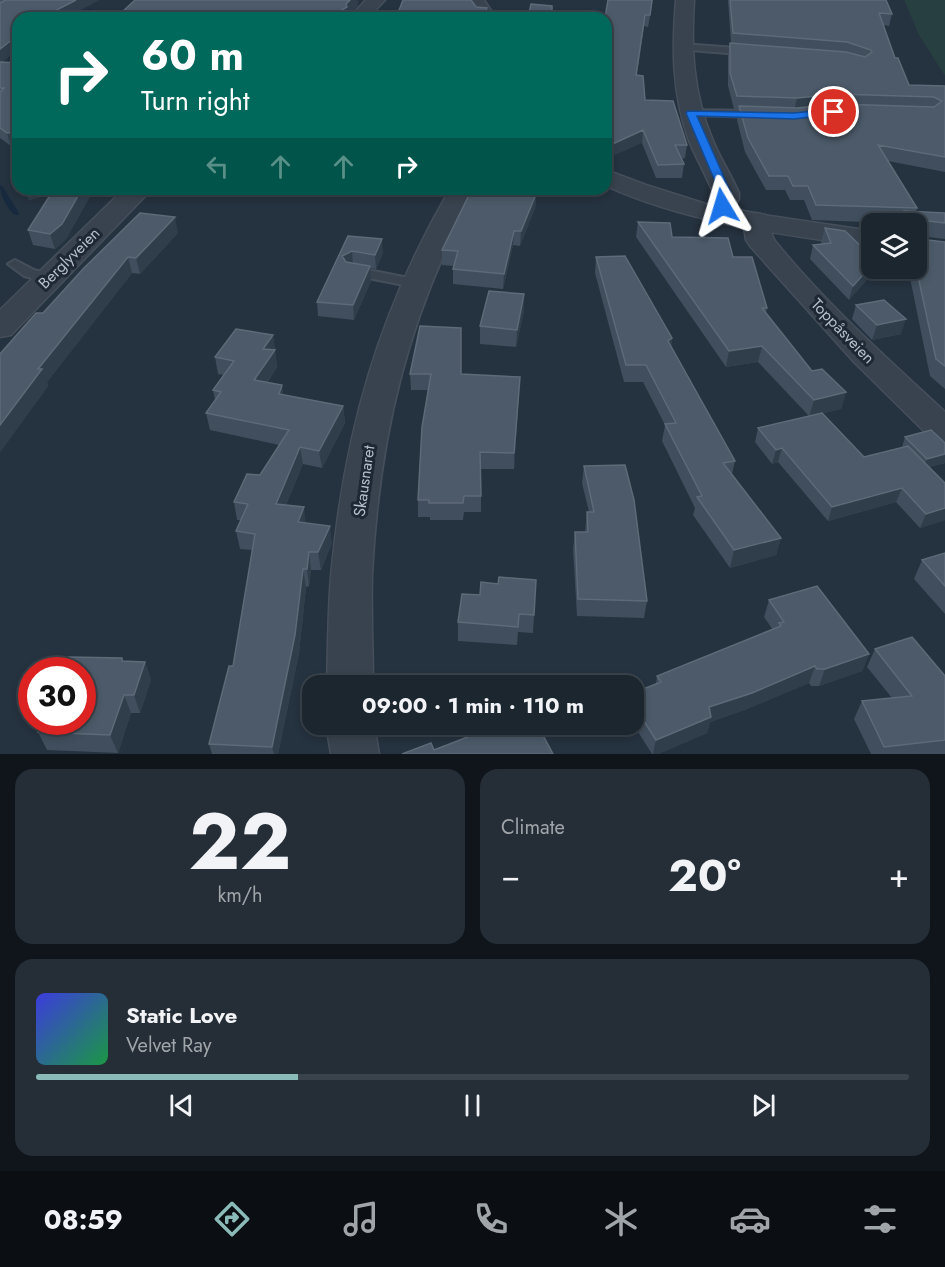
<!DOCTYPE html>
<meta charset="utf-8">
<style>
body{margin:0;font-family:Jost,sans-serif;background:#252e37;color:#f1f3f6;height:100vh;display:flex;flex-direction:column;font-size:22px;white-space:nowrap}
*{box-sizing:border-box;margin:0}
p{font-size:20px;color:#a0a5aa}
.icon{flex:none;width:33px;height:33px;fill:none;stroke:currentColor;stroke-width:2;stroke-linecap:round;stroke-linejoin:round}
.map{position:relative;height:754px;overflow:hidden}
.details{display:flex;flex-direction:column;gap:15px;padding:15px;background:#0f151a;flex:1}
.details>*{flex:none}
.banner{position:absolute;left:12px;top:12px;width:600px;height:183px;border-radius:18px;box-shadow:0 3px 9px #0003,0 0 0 2px #3a434b;background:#00695c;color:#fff;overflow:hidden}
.controls{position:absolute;left:861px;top:213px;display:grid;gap:12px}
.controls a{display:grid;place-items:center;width:66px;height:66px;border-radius:12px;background:#1c262f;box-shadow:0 3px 9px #0003,0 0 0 2px #3a434b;font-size:30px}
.speed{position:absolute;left:18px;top:657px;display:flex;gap:12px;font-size:30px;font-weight:700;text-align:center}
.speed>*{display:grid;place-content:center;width:78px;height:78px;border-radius:50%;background:#1c262f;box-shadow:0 3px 9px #0003,0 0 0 2px #3a434b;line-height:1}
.speed .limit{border:9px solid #d22;background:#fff;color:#111}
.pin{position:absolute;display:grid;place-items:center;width:51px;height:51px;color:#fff;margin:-26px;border:3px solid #fff;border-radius:50%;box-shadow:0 2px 6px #0007}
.me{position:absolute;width:66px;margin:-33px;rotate:353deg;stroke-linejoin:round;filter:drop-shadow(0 0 4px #0008)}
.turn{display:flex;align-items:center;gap:21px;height:126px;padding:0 30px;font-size:27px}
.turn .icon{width:78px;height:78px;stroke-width:2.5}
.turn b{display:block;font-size:42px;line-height:51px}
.lanes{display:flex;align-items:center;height:57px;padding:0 30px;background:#0003;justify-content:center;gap:30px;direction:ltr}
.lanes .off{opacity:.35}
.big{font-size:45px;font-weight:700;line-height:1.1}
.details .card{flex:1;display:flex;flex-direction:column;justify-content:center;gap:9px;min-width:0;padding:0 21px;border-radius:18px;background:#252e37}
.details .dial{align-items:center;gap:0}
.dial b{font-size:78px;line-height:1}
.song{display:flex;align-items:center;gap:18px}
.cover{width:72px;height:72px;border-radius:9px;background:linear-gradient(135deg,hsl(240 70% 55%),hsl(140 70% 35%))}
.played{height:6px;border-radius:3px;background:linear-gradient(90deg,#8bbbb9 30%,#3a434b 30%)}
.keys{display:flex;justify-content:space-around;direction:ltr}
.heat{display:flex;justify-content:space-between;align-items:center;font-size:33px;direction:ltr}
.details .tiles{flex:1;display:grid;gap:15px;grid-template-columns:1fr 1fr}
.card:last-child{grid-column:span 2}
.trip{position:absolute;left:302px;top:675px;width:342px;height:60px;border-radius:18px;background:#1c262f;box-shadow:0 3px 9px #0003,0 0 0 2px #3a434b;font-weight:700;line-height:60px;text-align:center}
.tab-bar{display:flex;height:96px;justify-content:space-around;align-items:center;background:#0b0f13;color:#a0a5aa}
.tab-bar .icon{width:42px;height:42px}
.tab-bar .current{color:#8bbbb9}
.tab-bar b{font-size:27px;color:#f1f3f6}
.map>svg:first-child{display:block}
</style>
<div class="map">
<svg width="945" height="754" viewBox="0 0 945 754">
<rect width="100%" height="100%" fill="#25323f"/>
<path fill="#273f40" d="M904,0H945V76L919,35Z"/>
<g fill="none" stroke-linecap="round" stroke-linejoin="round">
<path fill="#17293d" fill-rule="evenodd" d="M88,9L92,10L85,18H80Z
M0,185L3,187L19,213L18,215H15C7,209 0,195 0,185Z"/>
<defs>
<path id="service" d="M682,44L750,49L755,52L750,55L679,49V45Z
M691,110L759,111L765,114L759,117L687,115V111Z
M15,260L34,270L53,275L55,278L48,282L24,276L8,264Z
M353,267L414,279L421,283L414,287L348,274L346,271Z"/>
<path id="minor" d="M366,0H385L368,18H349Z
M676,0H694C691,48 693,93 712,138C719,157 731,174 739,193V199L727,219L718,221L709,219L705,213L713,199V193C706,174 695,157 688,138C672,92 672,48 676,0Z
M124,189H152L11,335L0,337V310Z
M450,189H476C408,315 379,434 372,576C371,613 373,649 373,686H327C328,649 328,613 331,576C344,433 378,313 450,189Z
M756,213L765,215C771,223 770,234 775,241C825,303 887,358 945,412V444L933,440L854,362L750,246L746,240L743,221L747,215Z
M326,724H374L379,754H331Z"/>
<path id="tertiary" d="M466,0H484L496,18H478Z
M606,170L646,185L706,204L770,216L872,231V247C781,234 690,224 606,186Z"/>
<path id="secondary" d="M0,0H13L10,4L0,7Z"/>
</defs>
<use href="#service" stroke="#454f5b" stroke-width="4"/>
<use href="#minor" stroke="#454f5b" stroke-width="3"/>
<use href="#tertiary" stroke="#454f5b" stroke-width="3"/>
<use href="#secondary" stroke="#454f5b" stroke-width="3"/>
<use href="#service" fill="#39434f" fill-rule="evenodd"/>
<use href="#minor" fill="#39434f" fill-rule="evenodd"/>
<use href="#tertiary" fill="#39434f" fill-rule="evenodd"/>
<use href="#secondary" fill="#475362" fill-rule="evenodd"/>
</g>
<path fill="#404e5d" d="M6,0H99L65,18H18V49L2,62L11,146L0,138V3Z
M653,0L648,27L644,26L637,75L645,100L687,145L685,158L681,159L684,164L682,178H656L642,143L606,18Z
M728,0H886L892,14L889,26L883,25L895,58L909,85L945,86V172L888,161L917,208L916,212L945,213V239L920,236L919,239L945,242V389L930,376L908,268H916V224L812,220L804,200H790L785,190H766L745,152L737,120L739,109H734L728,86V55L730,43H731Z
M358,5L347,16V18H122L121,13Z
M25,189H94L66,239L55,249L33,245L28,230L51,194L29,200Z
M472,189H541L536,198L535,208L520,246L513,245L503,289L453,284V269L454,266L442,265V250Z
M638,222L672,237L733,257L767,308L766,313L812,371L846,392L841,409L823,413L864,457L902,447L905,437L945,443V463L929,467L945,483V520L920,528L896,502L828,521L778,462L772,464L755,442L758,428L809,416L758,362L726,367L636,237Z
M825,228L872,268H873L871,275L849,300L810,259L813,245L822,244L821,242Z
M178,233L140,274L132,273L47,382L48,386L0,452L83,269Z
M348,236L383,253L376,269L370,268L371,281L354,320L318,316L317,302Z
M596,257L672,338L671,347L735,461L732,474L781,538L776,555L730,568L693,515L695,508L662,441L665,425L643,382H624L595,273Z
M856,305L901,334L872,340L852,319Z
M524,311L516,347L480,344V326Z
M273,335L277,367L267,383L282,385L283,395L343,406L345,423L322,468L303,464L286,505L306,523L332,543L321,570H311L309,586L306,587L299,653L278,754H212L209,744L233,666L252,550L240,549L236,531L241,520H237L234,502L260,475L279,445L210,430L206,413L215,400L213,390L224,375L218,374L215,357Z
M410,374H461L519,393L514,469H481V512H464L463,520H430V517H418V500L428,390H411Z
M584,466L647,601L644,618L577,616L573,549L575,532H585L587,512H589L582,483Z
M945,553V614L914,579L922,560Z
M462,594L534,615L533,633L518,632L517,645L458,641V622Z
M769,600L869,654L862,671L819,686H811L809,683L747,709L710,722L707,733L658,754H652L633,724V693L656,684L657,676L773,630L764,617Z
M875,649L945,676V754H871L854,719L862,701L892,698L867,667Z
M122,658L123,661L145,662L151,680L140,713H131L118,753L47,750L38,732Z"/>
<path fill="#303e4c" d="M76,0H99L65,18H41Z
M350,0H358V5L347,16L346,4Z
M347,7V18H329Z
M487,8V18H483Z
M18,35V49L0,64V49Z
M837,94L834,107L794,111L797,98Z
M643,130L642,143L606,159V147Z
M18,132V145L11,146L7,133Z
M25,189H66V190L29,200Z
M82,189H94L66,239L55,249L50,234Z
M534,189H541L536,198L535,208L520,246L521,231L531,193Z
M175,217L178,233L140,274L136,258Z
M514,231L513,245L503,289L504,274Z
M382,239L383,253L376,269L375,255Z
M352,251L353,265L344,270L342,256Z
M128,257L132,273L47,382L48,386L0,452V425L38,369Z
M872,265V268H873L871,275L849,300L853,286Z
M370,266L371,281L354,320L353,305Z
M524,294V311L516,347L517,330Z
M906,319L901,334L872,340L877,325Z
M273,335L277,367L257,397L254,380L263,349Z
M672,338L670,355L668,341Z
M762,346L758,362L726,367L729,351Z
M520,377L519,393L514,469V453Z
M282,385L284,402L279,394Z
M846,392L841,409L809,417L814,400Z
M343,406L345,423L322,468L319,451Z
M300,447L303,464L279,521L276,504Z
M782,448L778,462L772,464L776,450Z
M945,454V463L923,468L927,459Z
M902,488L896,502L828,521L832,507Z
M304,507L306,524L298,522Z
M945,508V520L920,528L926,514Z
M330,526L332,543L321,570L318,552Z
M781,538L776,555L730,568L734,550Z
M309,552L311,570L309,586L307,569Z
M303,569L306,587L299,653L278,754H274L272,747Z
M869,654L862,671L819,686L825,669Z
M145,662L151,680L140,713L134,695Z
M815,666L809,683L747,709L710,722L707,733L658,754H653L656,740L709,707Z
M124,695L131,713L118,753L110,735Z"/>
<path fill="#4c5a69" stroke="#5d6a78" stroke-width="1.5" d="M6,0H76L41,18H18V35L0,49V3Z
M135,0H350L346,4L347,7L329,18H150L121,13Z
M403,0H471L476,7L487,8L483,18H396Z
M608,0H652L650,15H645L636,75L643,76L645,100L673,101L687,145H675L684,164L658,165L643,130L606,147V18H605Z
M730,0H886L892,14L879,13L895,58H898L909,85L945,86V157L878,145L917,208L816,205L808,186H793L788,176H769L748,138L739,106L797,108L837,104L934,107L942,101L934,97L837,94L797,98L737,96L730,73V43L846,52L865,57L872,52L871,50L847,42L733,33Z
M531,4L552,6V18H528Z
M0,62L18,63V132L7,133L0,128V92L4,88H0Z
M54,189H82L62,224L50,234L28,230Z
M472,189H534L531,193L536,194L521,231H514L504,274L453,269L458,251L442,250Z
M904,211L945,213V223L920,220L919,239L945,242V366L936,359L916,267V224H907Z
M140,213L175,217L136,258L128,257L38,369H42L0,425V354L36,313H43L83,269Z
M638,222L670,223L672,237L728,238L733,257H752L767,308H762L812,371L822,369L846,392L814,400L762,346L729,351Z
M825,228L845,231L872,257V265L853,286L813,245L831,243Z
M348,236L382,239L375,255L352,251L342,256L346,262L370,266L353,305L317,302Z
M625,256L672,338L668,341L735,461L723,463L781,538L734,550L697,497L702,496L665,424L676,423L646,365H626L596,257Z
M489,291L524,294L517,330L480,326Z
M884,300L906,319L877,325L856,305Z
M420,326L461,328V374L520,377L514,453L480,452L481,496H464L463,503H429V500H418L422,427L431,374H410Z
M236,329L273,335L263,349L275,350L254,380L282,385L279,394L343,406L319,451L300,447L276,504L304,507L298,522L330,526L318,552H309L307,569H303L295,635L272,747L209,744L229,666H233L255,534L236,531L248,504L234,502L247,474L260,475L289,430L206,413L221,392L213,390L234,361L215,357Z
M822,413L864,457L908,446L945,483V508L926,514L902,488L832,507L782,448L776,450L758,428Z
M931,430L945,443V454L927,459L905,437Z
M625,465L634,500L647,601L578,599L575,532H588L587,512H594L584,466Z
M945,553V586L922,560Z
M499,577L536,580L534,615L519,614L518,627L458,622L462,594L480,595L481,582L498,584Z
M817,586L869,654L825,669H817L815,666L752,693L709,707L711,717L656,740L633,704V693L661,682L657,676L781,626L779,623L784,622L769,600Z
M912,637L945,676V740L884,747L862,701L912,696L875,649Z
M69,657L122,658V661L145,662L134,695H124L110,735L38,732L42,722H82V670H63Z
M501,724H537L553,754H402L431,743L434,750Z"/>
<path fill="#1a73e8" stroke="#114b97" stroke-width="1.5" d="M834,109L838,110V114L794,119L697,116L731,193L726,208H719L717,206L720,193L686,113L688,111L794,113Z"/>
<g text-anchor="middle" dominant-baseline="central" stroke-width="6" stroke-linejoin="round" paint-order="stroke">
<g font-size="16" fill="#b5beca" stroke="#1e2834">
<text transform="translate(69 258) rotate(-45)">Berglyveien</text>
<text transform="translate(843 331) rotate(46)">Toppåsveien</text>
<text transform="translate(364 481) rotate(-82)">Skausnaret</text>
</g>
</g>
</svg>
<div class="controls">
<a><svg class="icon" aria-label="layers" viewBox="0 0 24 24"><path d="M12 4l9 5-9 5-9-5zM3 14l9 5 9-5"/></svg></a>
</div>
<div class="speed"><div class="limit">30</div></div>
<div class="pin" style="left:834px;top:112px;background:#d93025"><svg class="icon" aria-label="arrive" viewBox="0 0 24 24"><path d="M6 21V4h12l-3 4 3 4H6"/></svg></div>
<svg class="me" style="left:722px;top:206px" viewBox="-20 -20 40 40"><path d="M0-17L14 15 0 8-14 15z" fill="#1a73e8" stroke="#fff" stroke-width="4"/></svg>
<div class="trip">09:00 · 1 min · 110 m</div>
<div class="banner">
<div class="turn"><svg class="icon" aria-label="right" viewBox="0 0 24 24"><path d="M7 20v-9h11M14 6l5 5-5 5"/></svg><div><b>60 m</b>Turn right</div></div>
<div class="lanes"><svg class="icon off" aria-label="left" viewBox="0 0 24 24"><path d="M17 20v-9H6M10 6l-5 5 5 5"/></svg><svg class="icon off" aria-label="ahead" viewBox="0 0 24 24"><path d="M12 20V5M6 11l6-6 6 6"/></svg><svg class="icon off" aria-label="ahead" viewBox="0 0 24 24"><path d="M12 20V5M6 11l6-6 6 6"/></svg><svg class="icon" aria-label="right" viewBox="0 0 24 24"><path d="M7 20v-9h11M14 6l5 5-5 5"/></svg></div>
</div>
</div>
<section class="details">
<div class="tiles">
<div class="card dial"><b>22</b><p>km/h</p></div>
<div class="card"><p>Climate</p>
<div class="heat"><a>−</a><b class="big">20°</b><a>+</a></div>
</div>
<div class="card">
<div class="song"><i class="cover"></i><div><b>Static Love</b><p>Velvet Ray</p></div></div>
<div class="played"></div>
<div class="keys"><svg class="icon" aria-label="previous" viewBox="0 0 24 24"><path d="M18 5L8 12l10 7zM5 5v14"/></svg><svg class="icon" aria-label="pause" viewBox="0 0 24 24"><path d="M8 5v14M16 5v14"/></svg><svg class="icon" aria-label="next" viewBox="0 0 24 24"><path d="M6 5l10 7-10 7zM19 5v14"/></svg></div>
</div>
</div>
</section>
<nav class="tab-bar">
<b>08:59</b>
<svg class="icon current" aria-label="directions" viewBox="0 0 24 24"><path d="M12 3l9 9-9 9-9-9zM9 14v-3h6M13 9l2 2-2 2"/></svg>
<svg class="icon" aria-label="music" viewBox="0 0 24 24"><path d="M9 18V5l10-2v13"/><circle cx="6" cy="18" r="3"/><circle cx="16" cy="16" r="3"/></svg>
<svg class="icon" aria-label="phone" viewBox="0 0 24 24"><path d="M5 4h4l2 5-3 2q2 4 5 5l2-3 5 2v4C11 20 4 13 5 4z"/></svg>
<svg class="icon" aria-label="climate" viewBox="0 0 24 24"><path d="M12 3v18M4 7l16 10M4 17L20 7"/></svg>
<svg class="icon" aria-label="car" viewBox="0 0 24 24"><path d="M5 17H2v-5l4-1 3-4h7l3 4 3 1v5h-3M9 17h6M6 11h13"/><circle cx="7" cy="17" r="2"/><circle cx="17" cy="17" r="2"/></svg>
<svg class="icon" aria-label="filters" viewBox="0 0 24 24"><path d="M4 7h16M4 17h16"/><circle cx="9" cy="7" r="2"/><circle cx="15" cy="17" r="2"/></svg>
</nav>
